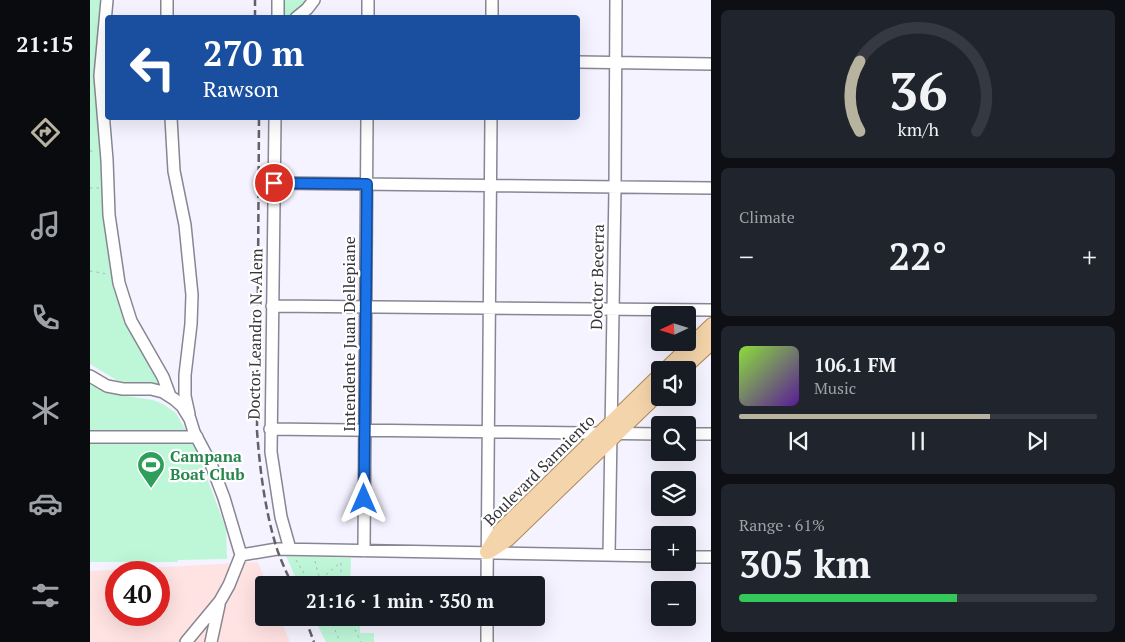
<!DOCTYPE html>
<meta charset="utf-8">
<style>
body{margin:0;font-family:"PT Serif",serif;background:#20242c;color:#f1f3f6;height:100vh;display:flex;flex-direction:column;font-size:19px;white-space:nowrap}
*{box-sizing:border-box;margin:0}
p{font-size:16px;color:#9ea1a6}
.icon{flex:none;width:28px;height:28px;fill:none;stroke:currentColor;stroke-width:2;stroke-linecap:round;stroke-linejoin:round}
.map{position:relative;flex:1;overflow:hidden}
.drawer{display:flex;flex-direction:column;gap:10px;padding:10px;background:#0d0f14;width:414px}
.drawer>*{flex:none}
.banner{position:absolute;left:15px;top:15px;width:475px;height:105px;border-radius:5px;box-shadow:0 5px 20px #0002;background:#1a4fa0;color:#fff;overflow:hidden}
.needle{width:32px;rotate:266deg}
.buttons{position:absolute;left:561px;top:306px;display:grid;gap:10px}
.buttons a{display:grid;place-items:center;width:45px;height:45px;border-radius:5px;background:#171b24;box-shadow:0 5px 20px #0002;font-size:25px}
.speed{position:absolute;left:15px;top:561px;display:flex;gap:10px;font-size:25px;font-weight:700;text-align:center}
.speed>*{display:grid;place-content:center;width:65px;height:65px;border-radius:50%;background:#171b24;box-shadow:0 5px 20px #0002;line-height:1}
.speed .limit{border:8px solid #d22;background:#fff;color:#111}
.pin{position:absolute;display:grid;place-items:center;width:42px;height:42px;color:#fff;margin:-21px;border:2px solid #fff;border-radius:50%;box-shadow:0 1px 5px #0007}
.me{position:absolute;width:55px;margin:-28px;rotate:0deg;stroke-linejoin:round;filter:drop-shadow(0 0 4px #0008)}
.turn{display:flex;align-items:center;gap:18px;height:105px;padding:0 15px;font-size:22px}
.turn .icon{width:65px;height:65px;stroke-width:2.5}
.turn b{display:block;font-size:35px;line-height:42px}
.big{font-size:38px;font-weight:700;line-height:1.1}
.drawer .widget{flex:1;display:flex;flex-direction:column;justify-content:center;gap:8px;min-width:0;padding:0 18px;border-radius:8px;background:#20242c}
.drawer .dial{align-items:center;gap:0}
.dial svg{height:130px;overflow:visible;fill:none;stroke:#363941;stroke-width:7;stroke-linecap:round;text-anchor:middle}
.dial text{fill:#f1f3f6;stroke:none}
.song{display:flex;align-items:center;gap:15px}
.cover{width:60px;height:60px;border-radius:8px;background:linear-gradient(135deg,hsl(90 70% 55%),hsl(270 70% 35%))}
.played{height:5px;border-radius:2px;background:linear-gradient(90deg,#b8b39e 70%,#363941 70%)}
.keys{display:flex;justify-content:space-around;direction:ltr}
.heat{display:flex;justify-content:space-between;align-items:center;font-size:28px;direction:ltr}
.charge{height:8px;border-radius:4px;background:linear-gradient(90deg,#34c759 61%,#363941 0)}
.trip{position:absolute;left:165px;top:576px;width:290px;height:50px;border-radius:5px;background:#171b24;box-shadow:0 5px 20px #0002;font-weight:700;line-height:50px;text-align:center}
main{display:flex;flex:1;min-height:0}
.menu{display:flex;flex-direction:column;width:90px;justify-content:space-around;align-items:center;background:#090b0e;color:#9ea1a6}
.menu .icon{width:35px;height:35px}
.menu .on{color:#b8b39e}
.menu b{font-size:22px;color:#f1f3f6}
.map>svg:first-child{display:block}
</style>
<main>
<nav class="menu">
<b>21:15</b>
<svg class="icon on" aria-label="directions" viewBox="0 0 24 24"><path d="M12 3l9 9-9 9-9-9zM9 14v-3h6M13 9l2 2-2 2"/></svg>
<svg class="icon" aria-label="music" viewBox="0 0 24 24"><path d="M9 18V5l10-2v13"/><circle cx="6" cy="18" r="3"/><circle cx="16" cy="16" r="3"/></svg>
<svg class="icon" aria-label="phone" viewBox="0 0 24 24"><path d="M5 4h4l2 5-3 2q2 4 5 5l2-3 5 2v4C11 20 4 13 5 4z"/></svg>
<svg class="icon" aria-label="climate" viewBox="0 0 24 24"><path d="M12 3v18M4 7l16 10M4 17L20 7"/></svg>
<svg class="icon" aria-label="car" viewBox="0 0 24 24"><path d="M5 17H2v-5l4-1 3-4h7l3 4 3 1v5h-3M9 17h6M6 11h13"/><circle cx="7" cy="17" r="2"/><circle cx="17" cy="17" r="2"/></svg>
<svg class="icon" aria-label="filters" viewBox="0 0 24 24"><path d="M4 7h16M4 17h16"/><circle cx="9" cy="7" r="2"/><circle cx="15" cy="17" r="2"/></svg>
</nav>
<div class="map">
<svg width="622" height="642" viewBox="0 0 622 642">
<rect width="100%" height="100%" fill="#f5f3ff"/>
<path fill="#ffe3e2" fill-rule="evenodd" d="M168,562L177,585H174V618H190L200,642H0V571ZM26,572H69V615H26Z"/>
<path fill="#bdf7d8" d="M0,0H12L5,79L38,327L70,387L28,381L0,364Z
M188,0H224L206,17L188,18Z
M0,382L16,393L63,400L73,404L86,413L106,448L136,529L137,559L88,560V562H0Z
M196,556L261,558L260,585H209Z
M224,618H270V633H284V642H236Z"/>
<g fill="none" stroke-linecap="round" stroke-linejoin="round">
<defs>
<path id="minor" d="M17,0L10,76L17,160L19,215L29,283L41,321L73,377L80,396
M77,0V18
M188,18V0
M206,18L217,9L224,0
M278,18V0
M402,18V0
M488,62L622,64
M81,118L84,171L95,225L102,295L101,324L95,375V396L99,414
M185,118L181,452L191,517L200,549
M184,183L622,188
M182,306L622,310
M0,376L17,386L33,389H61L73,392L84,399L92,406L100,419L104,432L121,464L134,498L151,555L139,585L130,601L96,642
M180,429L570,434
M598,434H622
M0,437H107
M274,551L277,118
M151,555L187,549L570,556
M519,555L525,188L526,0
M598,557H622
M397,585L401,118
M121,642L129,605
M397,642V618"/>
<path id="major" d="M575,370L622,325
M592,370L622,342
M400,551L418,539L570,392
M397,552L410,531L570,375"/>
</defs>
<use href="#minor" stroke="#888693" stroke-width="14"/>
<use href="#major" stroke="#ac8a5e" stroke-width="16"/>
<path stroke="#b4b3bd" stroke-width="1" stroke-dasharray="2.5 4" stroke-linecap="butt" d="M0,151H6
M0,188H9
M0,271L18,274
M206,560L221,585
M225,561L228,574L237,585
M231,579L251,562
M251,585V561
M240,618L250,642
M259,618L271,642"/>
<use href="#minor" stroke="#fff" stroke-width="11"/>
<use href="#major" stroke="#f4d4aa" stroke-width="14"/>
<path stroke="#626168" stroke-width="2.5" stroke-dasharray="8 4" stroke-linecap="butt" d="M165,18V0
M169,118L167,431C170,471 175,511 187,549C191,561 197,573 202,585
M215,618L224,642"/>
</g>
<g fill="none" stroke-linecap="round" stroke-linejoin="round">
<defs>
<path id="route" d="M184,183L277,184L274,499"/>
</defs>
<use href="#route" stroke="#114b97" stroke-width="12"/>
<use href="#route" stroke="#1a73e8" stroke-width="9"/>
</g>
<defs>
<symbol id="stadium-pin" viewBox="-11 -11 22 30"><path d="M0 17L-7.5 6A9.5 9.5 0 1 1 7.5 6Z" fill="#2e9e5b" stroke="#fff"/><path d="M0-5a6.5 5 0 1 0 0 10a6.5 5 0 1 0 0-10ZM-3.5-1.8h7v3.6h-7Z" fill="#fff"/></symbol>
</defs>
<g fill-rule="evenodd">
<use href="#stadium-pin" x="45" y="449" width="32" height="43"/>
</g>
<g text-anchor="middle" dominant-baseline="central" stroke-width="4.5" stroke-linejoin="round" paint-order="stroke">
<g font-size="16" fill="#35353a" stroke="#fff">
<text transform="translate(507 277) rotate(-89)">Doctor Becerra</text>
<text transform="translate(165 334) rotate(-89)">Doctor Leandro N. Alem</text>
<text transform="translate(259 334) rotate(-90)">Intendente Juan Dellepiane</text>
<text transform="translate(449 470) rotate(-45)">Boulevard Sarmiento</text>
</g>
<g font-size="16" font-weight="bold" fill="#27864d" stroke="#fff" text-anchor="start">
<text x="80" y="456">Campana<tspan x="80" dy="18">Boat Club</tspan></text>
</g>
</g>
</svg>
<div class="buttons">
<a><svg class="needle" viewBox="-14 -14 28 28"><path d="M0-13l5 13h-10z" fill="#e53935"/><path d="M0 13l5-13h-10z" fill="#9ea1a6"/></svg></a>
<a><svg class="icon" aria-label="sound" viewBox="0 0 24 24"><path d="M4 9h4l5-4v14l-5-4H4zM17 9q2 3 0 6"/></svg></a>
<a><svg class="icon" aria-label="search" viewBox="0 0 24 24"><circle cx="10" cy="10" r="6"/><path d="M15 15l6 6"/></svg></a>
<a><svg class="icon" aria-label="layers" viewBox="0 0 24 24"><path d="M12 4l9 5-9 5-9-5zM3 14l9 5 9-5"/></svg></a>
<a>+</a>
<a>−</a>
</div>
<div class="speed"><div class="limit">40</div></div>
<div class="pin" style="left:184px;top:183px;background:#d93025"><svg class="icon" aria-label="arrive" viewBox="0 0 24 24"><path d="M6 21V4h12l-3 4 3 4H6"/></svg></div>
<svg class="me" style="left:274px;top:499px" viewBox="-20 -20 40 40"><path d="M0-17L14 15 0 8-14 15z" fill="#1a73e8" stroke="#fff" stroke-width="4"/></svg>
<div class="trip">21:16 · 1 min · 350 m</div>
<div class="banner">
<div class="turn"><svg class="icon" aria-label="left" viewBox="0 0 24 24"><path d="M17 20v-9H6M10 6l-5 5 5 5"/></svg><div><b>270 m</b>Rawson</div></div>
</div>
</div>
<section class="drawer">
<div class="widget dial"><svg viewBox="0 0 100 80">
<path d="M14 69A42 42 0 1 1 86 69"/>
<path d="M14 69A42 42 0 0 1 14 26" stroke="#b8b39e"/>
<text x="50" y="56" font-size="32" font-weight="700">36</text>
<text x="50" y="72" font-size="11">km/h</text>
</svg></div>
<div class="widget"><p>Climate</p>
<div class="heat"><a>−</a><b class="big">22°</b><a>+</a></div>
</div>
<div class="widget">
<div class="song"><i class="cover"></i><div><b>106.1 FM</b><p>Music</p></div></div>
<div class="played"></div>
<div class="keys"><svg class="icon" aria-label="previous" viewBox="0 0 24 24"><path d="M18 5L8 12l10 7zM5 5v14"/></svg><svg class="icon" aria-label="pause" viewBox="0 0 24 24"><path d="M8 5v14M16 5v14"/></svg><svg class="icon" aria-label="next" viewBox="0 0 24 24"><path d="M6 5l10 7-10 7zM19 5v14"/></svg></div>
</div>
<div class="widget"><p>Range · 61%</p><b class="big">305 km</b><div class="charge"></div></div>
</section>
</main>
